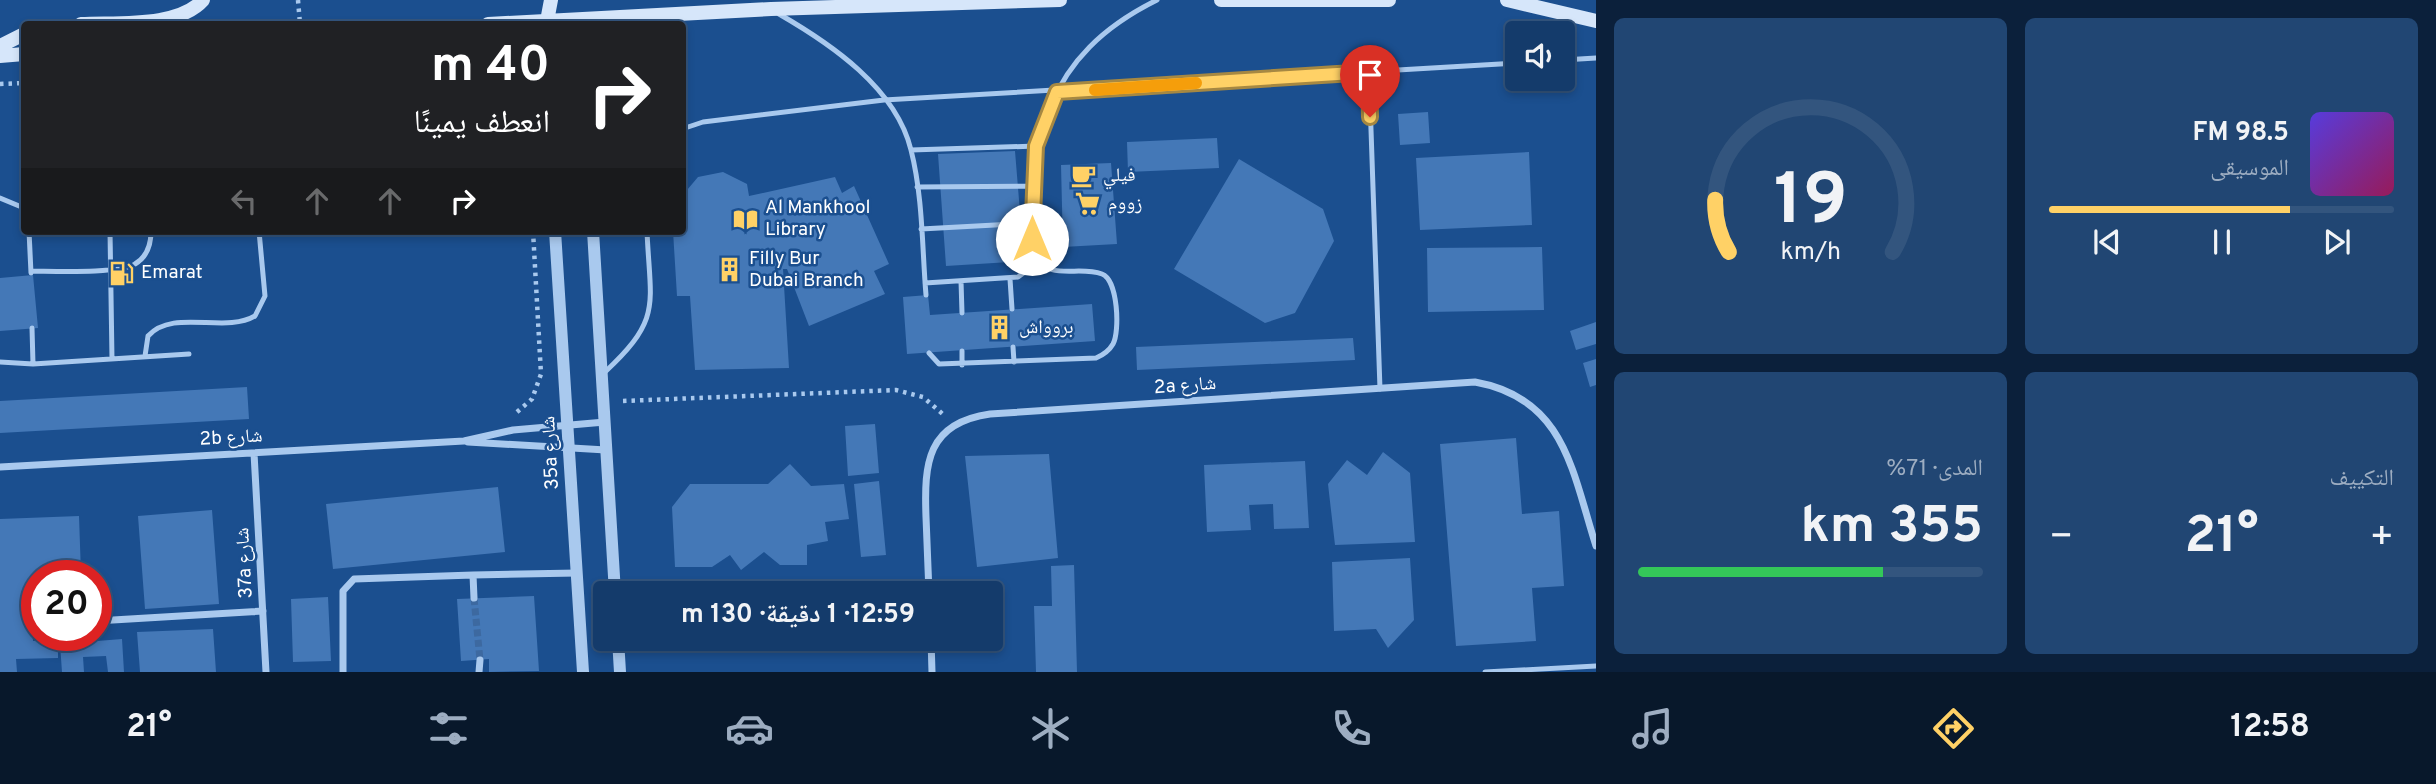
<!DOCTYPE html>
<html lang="ar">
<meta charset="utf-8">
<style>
body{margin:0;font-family:Overpass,"Noto Naskh Arabic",sans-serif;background:#214673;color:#f1f3f6;direction:rtl;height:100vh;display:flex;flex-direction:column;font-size:26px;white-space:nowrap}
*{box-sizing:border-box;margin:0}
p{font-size:23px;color:#9dadc1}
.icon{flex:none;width:38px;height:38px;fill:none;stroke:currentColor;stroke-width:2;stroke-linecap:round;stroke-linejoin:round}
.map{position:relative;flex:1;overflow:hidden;direction:ltr}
.sheet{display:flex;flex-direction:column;gap:18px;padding:18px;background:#0b203b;width:840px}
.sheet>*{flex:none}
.top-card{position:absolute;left:21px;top:21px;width:665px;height:214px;border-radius:7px;box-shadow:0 4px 10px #0003,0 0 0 2px #33557e;direction:rtl;background:#202124;color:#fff;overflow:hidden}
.buttons{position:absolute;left:1505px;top:21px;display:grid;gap:14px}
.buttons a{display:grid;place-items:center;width:70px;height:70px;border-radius:7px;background:#143b6b;box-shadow:0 4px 10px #0003,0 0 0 2px #33557e;font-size:35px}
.speed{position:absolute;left:21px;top:560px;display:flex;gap:14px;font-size:35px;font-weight:700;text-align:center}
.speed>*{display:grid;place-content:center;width:91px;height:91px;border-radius:50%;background:#143b6b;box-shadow:0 4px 10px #0003,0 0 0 2px #33557e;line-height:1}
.speed .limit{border:10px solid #d22;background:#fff;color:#111}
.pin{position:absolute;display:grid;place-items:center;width:60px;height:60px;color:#fff;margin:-72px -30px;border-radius:50% 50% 50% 0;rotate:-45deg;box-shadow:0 0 7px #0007}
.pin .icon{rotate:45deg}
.me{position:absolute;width:77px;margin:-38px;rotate:0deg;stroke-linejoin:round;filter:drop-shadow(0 0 5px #0008)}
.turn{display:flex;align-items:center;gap:24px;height:147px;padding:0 21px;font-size:32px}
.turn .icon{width:91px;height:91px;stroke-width:2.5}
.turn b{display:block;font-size:49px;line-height:60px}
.lanes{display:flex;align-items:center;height:66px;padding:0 21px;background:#0003;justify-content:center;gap:35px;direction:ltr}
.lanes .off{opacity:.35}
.big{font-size:52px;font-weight:700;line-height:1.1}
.sheet .widget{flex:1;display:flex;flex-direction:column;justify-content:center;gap:10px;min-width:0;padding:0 24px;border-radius:10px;background:#214673}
.sheet .dial{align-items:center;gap:0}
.dial svg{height:182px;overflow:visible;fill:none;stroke:#33557e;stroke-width:7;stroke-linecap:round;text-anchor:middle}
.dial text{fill:#f1f3f6;stroke:none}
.song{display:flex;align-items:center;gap:21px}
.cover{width:84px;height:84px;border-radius:10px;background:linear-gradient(135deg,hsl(250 70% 55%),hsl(330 70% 35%))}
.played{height:7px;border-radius:4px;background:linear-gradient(90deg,#ffd166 70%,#33557e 70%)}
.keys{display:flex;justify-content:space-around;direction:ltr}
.heat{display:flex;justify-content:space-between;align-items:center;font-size:38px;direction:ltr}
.charge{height:10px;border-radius:5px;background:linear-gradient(90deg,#34c759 71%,#33557e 0)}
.sheet .tiles{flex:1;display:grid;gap:18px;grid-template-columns:repeat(2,1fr)}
.trip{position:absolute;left:593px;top:581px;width:410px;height:70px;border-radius:7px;background:#143b6b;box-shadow:0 4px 10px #0003,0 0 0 2px #33557e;font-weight:700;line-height:70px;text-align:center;direction:rtl}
.dock{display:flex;height:112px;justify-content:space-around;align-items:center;background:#08182b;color:#9dadc1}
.dock .icon{width:49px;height:49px}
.dock .on{color:#ffd166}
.dock b{font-size:32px;color:#f1f3f6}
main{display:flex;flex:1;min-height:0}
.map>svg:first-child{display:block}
</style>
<main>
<section class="sheet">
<div class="tiles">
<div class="widget">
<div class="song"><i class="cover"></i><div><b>98.5 FM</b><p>الموسيقى</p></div></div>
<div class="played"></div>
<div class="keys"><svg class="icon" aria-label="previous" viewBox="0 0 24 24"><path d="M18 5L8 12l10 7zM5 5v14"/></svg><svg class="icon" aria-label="pause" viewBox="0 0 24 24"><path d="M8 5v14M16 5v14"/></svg><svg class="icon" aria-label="next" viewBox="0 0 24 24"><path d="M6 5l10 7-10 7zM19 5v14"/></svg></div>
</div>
<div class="widget dial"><svg viewBox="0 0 100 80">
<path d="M14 69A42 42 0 1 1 86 69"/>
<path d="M14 69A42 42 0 0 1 8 46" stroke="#ffd166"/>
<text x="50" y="56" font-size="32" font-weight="700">19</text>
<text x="50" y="72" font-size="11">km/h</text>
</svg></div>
<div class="widget"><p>التكييف</p>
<div class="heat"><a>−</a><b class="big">21°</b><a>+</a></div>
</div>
<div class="widget"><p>المدى · 71%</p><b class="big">355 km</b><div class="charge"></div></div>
</div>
</section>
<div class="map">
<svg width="1596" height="672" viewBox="0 0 1596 672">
<rect width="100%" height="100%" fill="#1b4f8f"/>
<path fill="#4478b7" d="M1428,112L1430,143L1400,145L1398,114Z
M1217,138L1219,168L1128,172L1127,142Z
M1015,151L1024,261L946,266L938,154Z
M1529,152L1532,225L1420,230L1416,158Z
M1239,159L1323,209L1334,241L1295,313L1265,323L1174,269Z
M1111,163L1117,244L1063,247L1061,165Z
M723,172L747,184L749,196L835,177L842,193L854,186L889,264L874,271L885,294L809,326L787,269H783L789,368L695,370L690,296H677L673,231H682V196L698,177Z
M1542,247L1544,310L1428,312L1427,248Z
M33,275L38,328L0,331V278Z
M928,295L930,315L1092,304L1095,341L907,354L903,297Z
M1596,322V344L1576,350L1570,331Z
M1353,338L1355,360L1137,370L1136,347Z
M1596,359V385L1590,387L1583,363Z
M247,387L249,419L0,433V401Z
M875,424L879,473L848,476L845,426Z
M1516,438L1522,514L1559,511L1564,586L1532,588L1536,641L1456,646L1440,444Z
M1383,452L1410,473L1415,542L1335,545L1328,484L1347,460L1367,475Z
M1049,454L1058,558L977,567L965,456Z
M1305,461L1309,528L1274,529L1273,504L1249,505L1251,530L1207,532L1204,465Z
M790,464L811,486L844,484L849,519L825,522L828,541L807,545V565H780L764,552L741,570L730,555L712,567H675L672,507L690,484H768Z
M879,481L886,555L861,557L854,484Z
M498,487L505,552L333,569L326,504Z
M212,510L219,604L145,609L138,516Z
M79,516L81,574L30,576L33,641L58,639V658L16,659L17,672H0V519Z
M1410,558L1414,620L1388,648L1376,629L1334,631L1332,562Z
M1074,565L1077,672H1036L1034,606H1052L1051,566Z
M534,596L539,671L489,672V659L461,661L457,599Z
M328,597L331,661L293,662L291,599Z
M213,629L216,672H140L137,632Z
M122,639L124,672H108L106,656L83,657L84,672H62L60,644Z"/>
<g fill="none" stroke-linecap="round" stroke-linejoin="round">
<path stroke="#3d69a0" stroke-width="7" stroke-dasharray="7 3.5" stroke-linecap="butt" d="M474,598L480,660"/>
<path stroke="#a9c9ee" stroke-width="4.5" stroke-dasharray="3.5 5" stroke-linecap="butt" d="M298,0L300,24
M0,84L24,83
M623,401L896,390L923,397L945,416
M517,412L532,399L541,374L533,231"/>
<path stroke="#a9c9ee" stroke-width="5" d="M779,14C831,44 896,88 911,150C923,197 922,248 926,295
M1563,60L1596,58
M1369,72L1380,389
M682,129L703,122L884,100L1517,63
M911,150L1036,146
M917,187L1033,186
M0,198L24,208
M921,229L1032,223
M29,231L31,273
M110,231L112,359
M31,271C52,271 120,274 135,264C147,257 151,244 151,231
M1010,279L1012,309
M961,281L962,313
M925,283L1018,277L1029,269L1033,255
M32,328L33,364
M1013,347L1014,362
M962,351V365
M929,353L939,364L1096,358C1103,355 1109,351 1113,344C1120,331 1118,280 1102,274C1077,265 1051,282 1033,255C1029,139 1044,56 1157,0
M145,356L148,336C173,308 225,334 255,316L265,296L259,231
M0,362L33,364L189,354
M605,372C663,318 650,305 647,231
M732,593L744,589L759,593
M727,639L747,646L765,639
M1485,672L1596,666"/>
<path stroke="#a9c9ee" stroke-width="7" d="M468,442L606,450
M254,453L266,672
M0,467L464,441L513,430L605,422
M473,575L577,573
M929,593C928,568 927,543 926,517C924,463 927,423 990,414L1475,382C1565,398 1572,471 1596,546
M96,621L263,611
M931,639L932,672
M343,672V591L354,579L473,575L474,598
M479,672L480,660"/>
<path stroke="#a9c9ee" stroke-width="12" d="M555,231L583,672
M593,231L615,593
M618,639L620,672"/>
<path stroke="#d6e6fa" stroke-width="14" d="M1221,0H1389
M1507,0L1596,21
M547,21L551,0
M81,24C117,22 178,28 203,0
M488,24L771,9L1060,0
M0,46L24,34
M0,56L24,54"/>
</g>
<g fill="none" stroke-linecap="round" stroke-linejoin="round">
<defs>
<path id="route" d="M1032,239L1036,146L1057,92L1369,72L1370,117"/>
</defs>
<use href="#route" stroke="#a68842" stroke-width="18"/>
<use href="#route" stroke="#ffd166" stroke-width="12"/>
<path stroke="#f59e0b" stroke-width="12" d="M1095,90L1196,83"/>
</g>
<defs>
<symbol id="cafe-bare" viewBox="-9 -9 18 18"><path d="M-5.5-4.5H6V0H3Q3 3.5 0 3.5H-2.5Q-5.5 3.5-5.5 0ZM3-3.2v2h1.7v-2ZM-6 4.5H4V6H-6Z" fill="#ffd166" stroke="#1b4f8f" stroke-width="2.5" paint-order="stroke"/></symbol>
<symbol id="supermarket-bare" viewBox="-9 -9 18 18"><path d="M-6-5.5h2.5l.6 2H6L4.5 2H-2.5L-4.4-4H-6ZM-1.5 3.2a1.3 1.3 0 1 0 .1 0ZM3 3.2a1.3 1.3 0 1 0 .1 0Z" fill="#ffd166" stroke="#1b4f8f" stroke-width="2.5" paint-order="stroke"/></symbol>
<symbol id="library-bare" viewBox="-9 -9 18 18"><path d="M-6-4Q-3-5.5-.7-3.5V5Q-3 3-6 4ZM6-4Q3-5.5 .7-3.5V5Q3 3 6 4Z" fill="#ffd166" stroke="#1b4f8f" stroke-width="2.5" paint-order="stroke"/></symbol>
<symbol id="building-bare" viewBox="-9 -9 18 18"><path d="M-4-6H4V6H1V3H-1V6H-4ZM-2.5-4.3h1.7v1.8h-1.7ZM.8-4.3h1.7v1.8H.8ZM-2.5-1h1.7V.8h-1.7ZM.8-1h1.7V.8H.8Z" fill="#ffd166" stroke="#1b4f8f" stroke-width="2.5" paint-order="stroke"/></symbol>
<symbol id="fuel-bare" viewBox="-9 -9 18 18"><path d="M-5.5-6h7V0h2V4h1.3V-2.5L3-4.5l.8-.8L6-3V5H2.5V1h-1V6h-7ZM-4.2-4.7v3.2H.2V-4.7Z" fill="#ffd166" stroke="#1b4f8f" stroke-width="2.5" paint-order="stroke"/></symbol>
</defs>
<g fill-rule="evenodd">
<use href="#cafe-bare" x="1066" y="158" width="35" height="35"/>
<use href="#supermarket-bare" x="1070" y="186" width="35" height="35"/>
<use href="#library-bare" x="728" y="202" width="35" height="35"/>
<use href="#building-bare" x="712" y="252" width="35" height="35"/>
<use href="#fuel-bare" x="104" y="256" width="35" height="35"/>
<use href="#building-bare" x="982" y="310" width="35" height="35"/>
</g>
<g text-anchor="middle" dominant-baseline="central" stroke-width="5" stroke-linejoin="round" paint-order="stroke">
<g font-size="19" fill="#fff" stroke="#1b4f8f" text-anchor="start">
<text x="1103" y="176">فيلي</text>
<text x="1108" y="204">زووم</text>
<text x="765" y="208">Al Mankhool<tspan x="765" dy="22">Library</tspan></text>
<text x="749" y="259">Filly Bur<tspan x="749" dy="22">Dubai Branch</tspan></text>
<text x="141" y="273">Emarat</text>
<text x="1019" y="328">بروواش</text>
</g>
<g font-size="19" fill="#fff" stroke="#1b4f8f">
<text transform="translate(1185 386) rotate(-4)">2a شارع</text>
<text transform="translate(231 438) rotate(-3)">2b شارع</text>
<text transform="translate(551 453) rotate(-93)">35a شارع</text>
<text transform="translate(245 563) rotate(-93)">37a شارع</text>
</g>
</g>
</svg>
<div class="buttons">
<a><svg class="icon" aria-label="sound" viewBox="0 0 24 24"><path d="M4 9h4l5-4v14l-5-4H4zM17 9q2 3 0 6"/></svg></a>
</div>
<div class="speed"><div class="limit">20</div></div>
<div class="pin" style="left:1370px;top:117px;background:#d93025"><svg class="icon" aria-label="arrive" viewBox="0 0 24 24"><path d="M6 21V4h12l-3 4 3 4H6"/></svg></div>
<svg class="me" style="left:1032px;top:239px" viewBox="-20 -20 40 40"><circle r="19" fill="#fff"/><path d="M0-13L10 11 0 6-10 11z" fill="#ffd166"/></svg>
<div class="trip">12:59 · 1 دقيقة · 130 m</div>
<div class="top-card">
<div class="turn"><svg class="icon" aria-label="right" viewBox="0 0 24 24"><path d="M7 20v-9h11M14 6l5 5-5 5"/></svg><div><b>40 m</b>انعطف يمينًا</div></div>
<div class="lanes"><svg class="icon off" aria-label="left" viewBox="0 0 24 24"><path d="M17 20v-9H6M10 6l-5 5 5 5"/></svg><svg class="icon off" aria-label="ahead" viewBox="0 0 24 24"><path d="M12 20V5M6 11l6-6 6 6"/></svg><svg class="icon off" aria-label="ahead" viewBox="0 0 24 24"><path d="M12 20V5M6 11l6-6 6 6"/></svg><svg class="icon" aria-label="right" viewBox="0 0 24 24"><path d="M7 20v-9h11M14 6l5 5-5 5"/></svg></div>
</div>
</div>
</main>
<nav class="dock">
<b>12:58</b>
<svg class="icon on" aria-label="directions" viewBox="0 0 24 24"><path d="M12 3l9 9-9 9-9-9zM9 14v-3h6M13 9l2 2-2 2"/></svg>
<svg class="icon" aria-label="music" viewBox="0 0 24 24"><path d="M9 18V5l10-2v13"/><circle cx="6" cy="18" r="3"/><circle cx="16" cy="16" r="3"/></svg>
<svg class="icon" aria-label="phone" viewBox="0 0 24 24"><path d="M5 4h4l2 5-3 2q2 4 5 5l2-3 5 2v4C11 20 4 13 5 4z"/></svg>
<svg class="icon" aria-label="climate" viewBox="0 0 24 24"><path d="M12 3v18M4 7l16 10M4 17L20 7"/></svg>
<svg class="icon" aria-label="car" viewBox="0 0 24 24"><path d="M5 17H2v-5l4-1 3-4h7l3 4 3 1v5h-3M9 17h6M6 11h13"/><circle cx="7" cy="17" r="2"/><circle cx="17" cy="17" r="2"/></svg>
<svg class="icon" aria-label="filters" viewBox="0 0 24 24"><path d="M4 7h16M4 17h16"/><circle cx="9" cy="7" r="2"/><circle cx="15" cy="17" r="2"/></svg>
<b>21°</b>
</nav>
